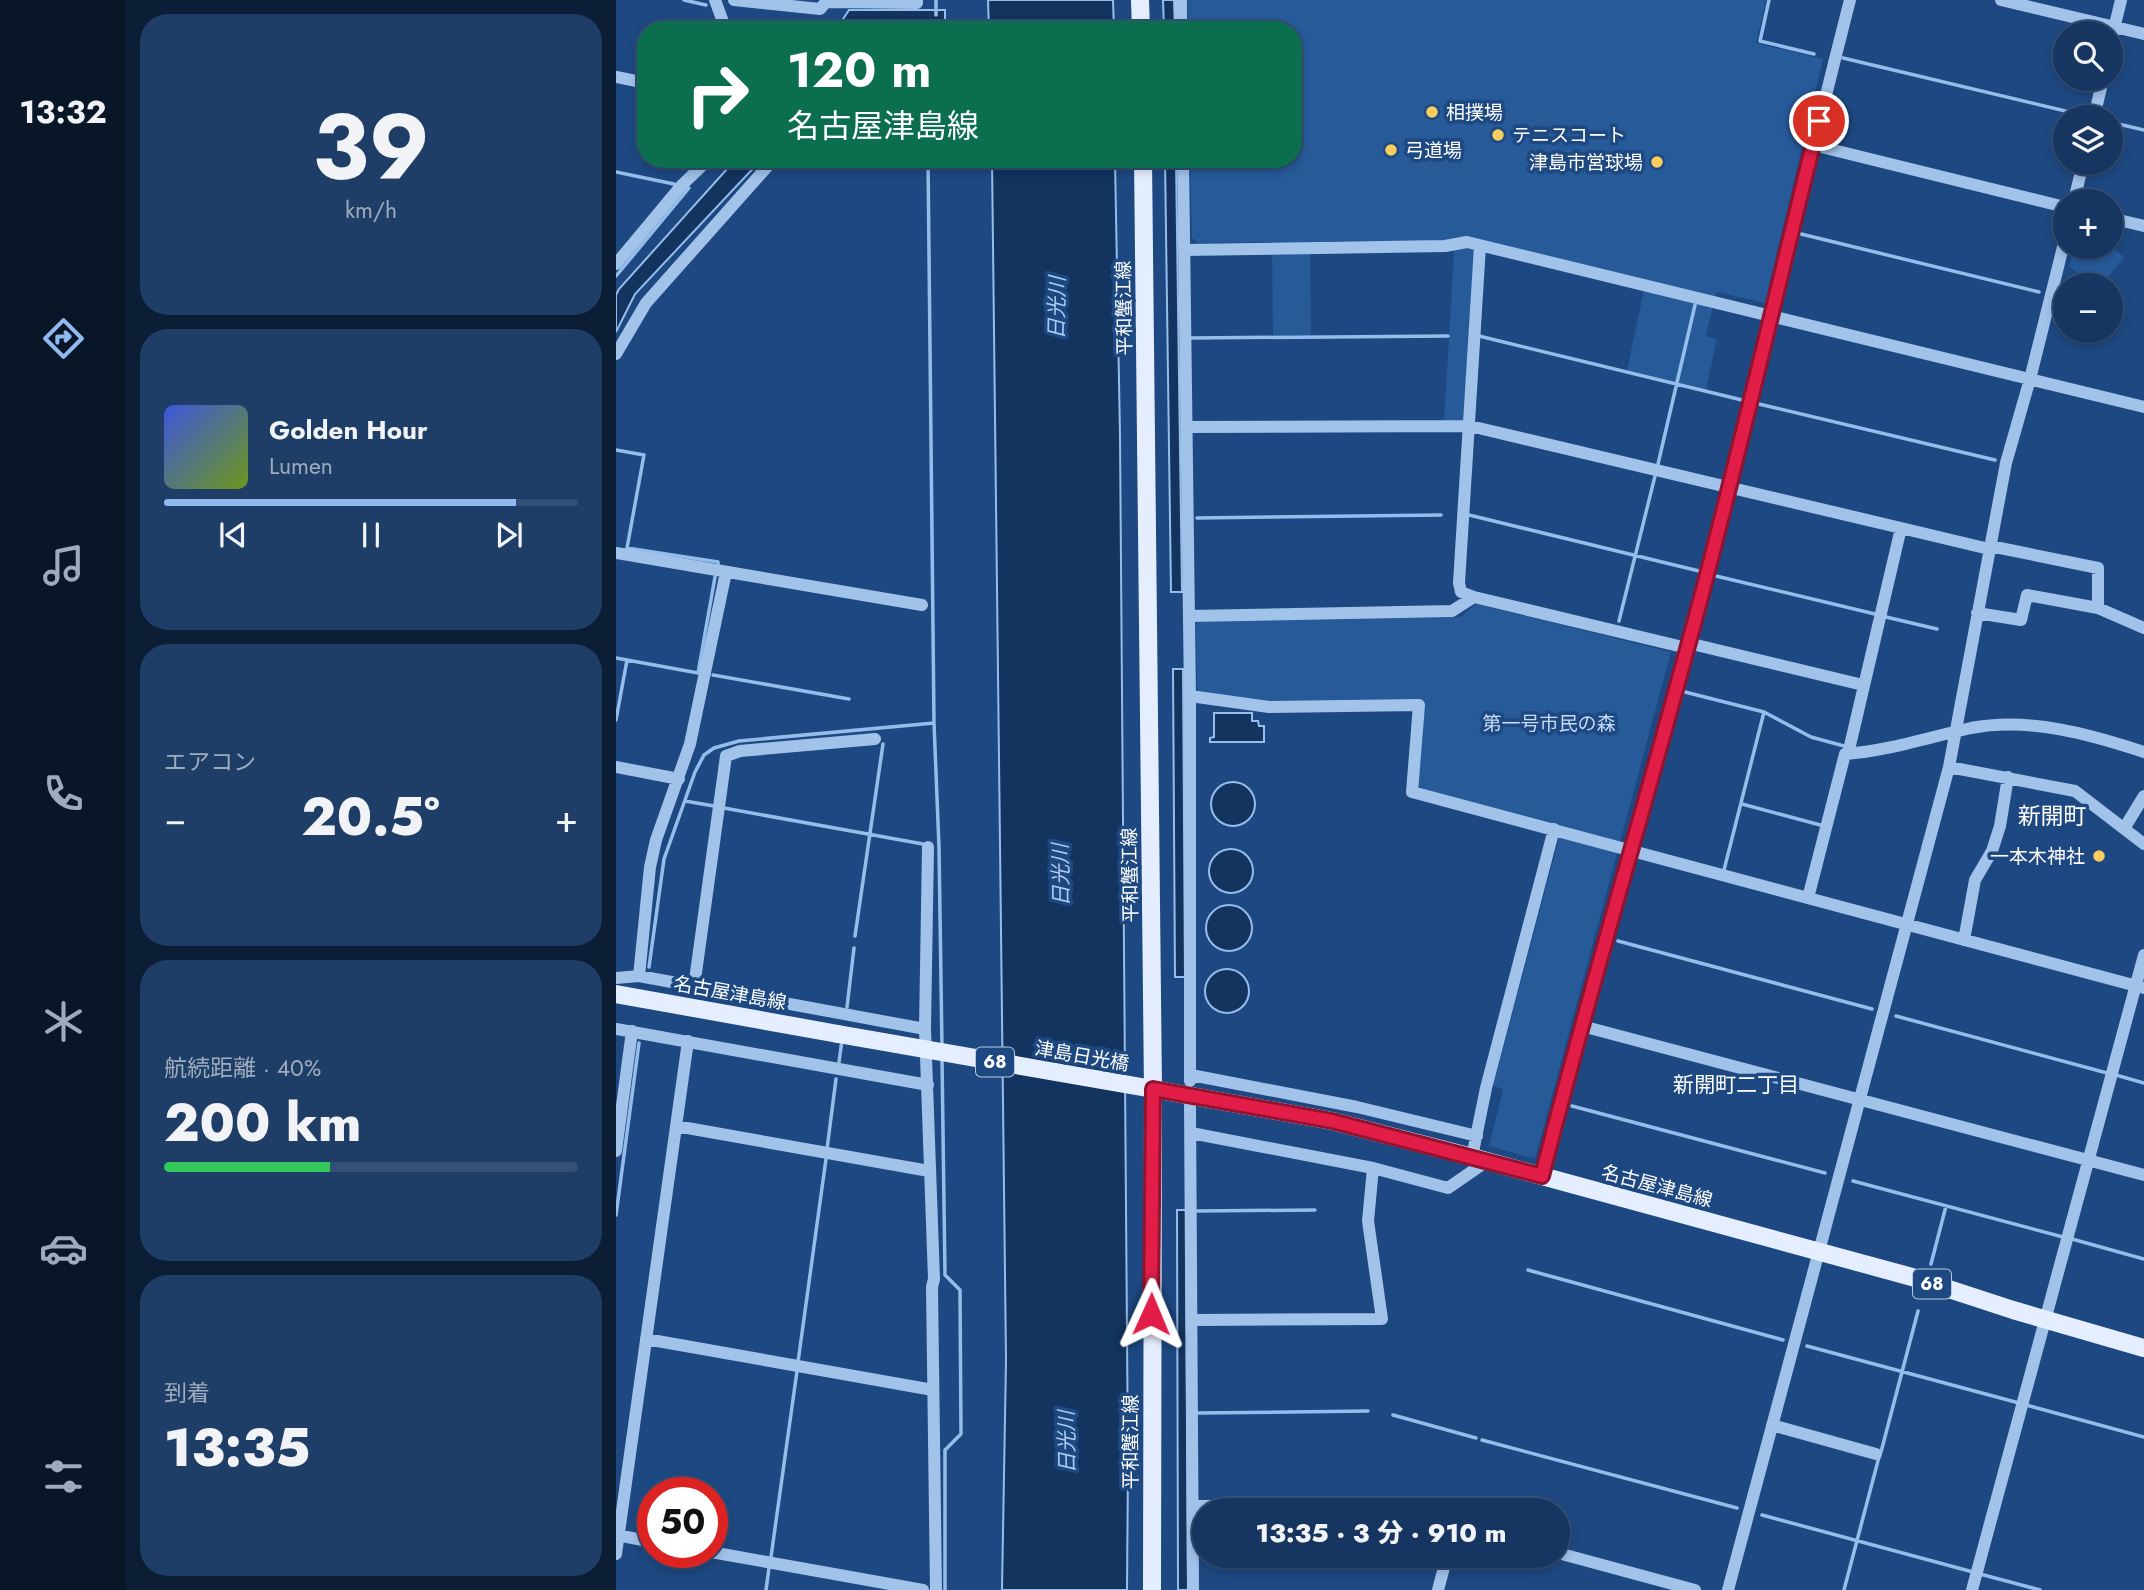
<!DOCTYPE html>
<html lang="ja">
<meta charset="utf-8">
<style>
body{margin:0;font-family:Jost,"Noto Sans JP",sans-serif;background:#1f3e67;color:#f1f3f6;height:100vh;display:flex;flex-direction:column;font-size:26px;white-space:nowrap}
*{box-sizing:border-box;margin:0}
p{font-size:23px;color:#9eabbd}
.icon{flex:none;width:38px;height:38px;fill:none;stroke:currentColor;stroke-width:2;stroke-linecap:round;stroke-linejoin:round}
.map{position:relative;flex:1;overflow:hidden}
.drawer{display:flex;flex-direction:column;gap:14px;padding:14px;background:#0c1e35;width:490px}
.drawer>*{flex:none}
.top-card{position:absolute;left:21px;top:21px;width:665px;height:147px;border-radius:28px;box-shadow:0 4px 10px #0003,0 0 0 2px #355076;background:#0b6e4f;color:#fff;overflow:hidden}
.tools{position:absolute;left:1437px;top:21px;display:grid;gap:14px}
.tools a{display:grid;place-items:center;width:70px;height:70px;border-radius:50%;background:#163661;box-shadow:0 4px 10px #0003,0 0 0 2px #355076;font-size:35px}
.speed{position:absolute;left:21px;top:1477px;display:flex;gap:14px;font-size:35px;font-weight:700;text-align:center}
.speed>*{display:grid;place-content:center;width:91px;height:91px;border-radius:50%;background:#163661;box-shadow:0 4px 10px #0003,0 0 0 2px #355076;line-height:1}
.speed .limit{border:10px solid #d22;background:#fff;color:#111}
.pin{position:absolute;display:grid;place-items:center;width:60px;height:60px;color:#fff;margin:-30px;border:4px solid #fff;border-radius:50%;box-shadow:0 2px 7px #0007}
.me{position:absolute;width:77px;margin:-38px;rotate:1deg;stroke-linejoin:round;filter:drop-shadow(0 0 5px #0008)}
.turn{display:flex;align-items:center;gap:24px;height:147px;padding:0 35px;font-size:32px}
.turn .icon{width:91px;height:91px;stroke-width:2.5}
.turn b{display:block;font-size:49px;line-height:60px}
.big{font-size:52px;font-weight:800;line-height:1.1}
.drawer .card{flex:1;display:flex;flex-direction:column;justify-content:center;gap:10px;min-width:0;padding:0 24px;border-radius:28px;background:#1f3e67}
.drawer .dial{align-items:center;gap:0}
.dial b{font-size:91px;line-height:1}
.song{display:flex;align-items:center;gap:21px}
.cover{width:84px;height:84px;border-radius:10px;background:linear-gradient(135deg,hsl(230 70% 55%),hsl(80 70% 35%))}
.played{height:7px;border-radius:4px;background:linear-gradient(90deg,#90b9f0 85%,#355076 85%)}
.keys{display:flex;justify-content:space-around;direction:ltr}
.heat{display:flex;justify-content:space-between;align-items:center;font-size:38px;direction:ltr}
.charge{height:10px;border-radius:5px;background:linear-gradient(90deg,#34c759 40%,#355076 0)}
.trip{position:absolute;left:576px;top:1498px;width:378px;height:70px;border-radius:35px;background:#163661;box-shadow:0 4px 10px #0003,0 0 0 2px #355076;font-weight:800;line-height:70px;text-align:center}
main{display:flex;flex:1;min-height:0}
.tabs{display:flex;flex-direction:column;width:126px;justify-content:space-around;align-items:center;background:#091627;color:#9eabbd}
.tabs .icon{width:49px;height:49px}
.tabs .selected{color:#90b9f0}
.tabs b{font-size:32px;color:#f1f3f6}
.map>svg:first-child{display:block}
</style>
<main>
<nav class="tabs">
<b>13:32</b>
<svg class="icon selected" aria-label="directions" viewBox="0 0 24 24"><path d="M12 3l9 9-9 9-9-9zM9 14v-3h6M13 9l2 2-2 2"/></svg>
<svg class="icon" aria-label="music" viewBox="0 0 24 24"><path d="M9 18V5l10-2v13"/><circle cx="6" cy="18" r="3"/><circle cx="16" cy="16" r="3"/></svg>
<svg class="icon" aria-label="phone" viewBox="0 0 24 24"><path d="M5 4h4l2 5-3 2q2 4 5 5l2-3 5 2v4C11 20 4 13 5 4z"/></svg>
<svg class="icon" aria-label="climate" viewBox="0 0 24 24"><path d="M12 3v18M4 7l16 10M4 17L20 7"/></svg>
<svg class="icon" aria-label="car" viewBox="0 0 24 24"><path d="M5 17H2v-5l4-1 3-4h7l3 4 3 1v5h-3M9 17h6M6 11h13"/><circle cx="7" cy="17" r="2"/><circle cx="17" cy="17" r="2"/></svg>
<svg class="icon" aria-label="filters" viewBox="0 0 24 24"><path d="M4 7h16M4 17h16"/><circle cx="9" cy="7" r="2"/><circle cx="15" cy="17" r="2"/></svg>
</nav>
<section class="drawer">
<div class="card dial"><b>39</b><p>km/h</p></div>
<div class="card">
<div class="song"><i class="cover"></i><div><b>Golden Hour</b><p>Lumen</p></div></div>
<div class="played"></div>
<div class="keys"><svg class="icon" aria-label="previous" viewBox="0 0 24 24"><path d="M18 5L8 12l10 7zM5 5v14"/></svg><svg class="icon" aria-label="pause" viewBox="0 0 24 24"><path d="M8 5v14M16 5v14"/></svg><svg class="icon" aria-label="next" viewBox="0 0 24 24"><path d="M6 5l10 7-10 7zM19 5v14"/></svg></div>
</div>
<div class="card"><p>エアコン</p>
<div class="heat"><a>−</a><b class="big">20.5°</b><a>+</a></div>
</div>
<div class="card"><p>航続距離 · 40%</p><b class="big">200 km</b><div class="charge"></div></div>
<div class="card"><p>到着</p><b class="big">13:35</b></div>
</section>
<div class="map">
<svg width="1528" height="1590" viewBox="0 0 1528 1590">
<rect width="100%" height="100%" fill="#1d4881"/>
<path fill="#265a99" d="M572,0H1150L1140,43L1207,59L1149,303L1100,292L1090,336L1101,339L1090,390L1011,370L1030,281L871,242L849,421H828L838,252L834,241H710L694,253L695,336L657,337L656,242L582,243L576,238L574,159H677V30H572Z
M1495,246L1508,257L1486,285H1478L1453,266L1456,256L1463,260L1473,247Z
M860,604L1055,652L919,1159L873,1146L887,1089L877,1086L946,827L801,788L799,783L808,701L668,704L581,693L580,623L584,620L845,617Z"/>
<path fill="#13345f" stroke="#95bdeb" stroke-width="2" d="M372,0H497L498,30H373Z
M547,0H558L559,30H548Z
M233,10H329V19L323,24L244,23V30H220Z
M120,159H146L19,294L0,332V295L3,289Z
M376,159H499L504,436L512,1463L511,1590H386L390,1360Z
M549,159H560L566,592H555Z
M557,669H567L569,977H559Z
M598,713H636V721H642L643,726H648V742H594V738L598,737Z
M595 804a22 22 0 1 1 44 0a22 22 0 1 1-44 0Z
M593 871a22 22 0 1 1 44 0a22 22 0 1 1-44 0Z
M590 928a23 23 0 1 1 46 0a23 23 0 1 1-46 0Z
M589 991a22 22 0 1 1 44 0a22 22 0 1 1-44 0Z
M561,1210H570L572,1590H562Z"/>
<g fill="none" stroke-linecap="round" stroke-linejoin="round">
<path stroke="#95bdeb" stroke-width="3.5" d="M68,0L90,5
M320,0V15
M1153,0L1144,41L1198,54
M1227,58L1466,115
M1494,122L1528,130
M312,159L318,723L323,847L326,1048
M0,172L58,184
M1185,234L1423,292
M0,276L73,188
M863,336L1126,400
M574,338L832,336
M1143,404L1379,460
M0,450L28,455L11,548L102,562V565
M1042,464L1079,305
M853,515L1083,571
M581,518L825,515
M1100,576L1259,614
M1270,617L1321,629
M1003,621L1039,476
M0,658L11,660
M97,675L233,699
M1065,691L1148,712L1195,737L1228,746
M0,720L11,660L82,673L99,577
M69,801L98,806
M1126,804L1208,826
M108,808L307,844
M1108,870L1148,712
M239,936L267,744
M1002,941L1256,1009
M33,967L48,859L79,772L88,755L98,748L123,741L318,723
M231,1007L238,948
M1280,1016L1491,1073
M326,1059L329,1275L344,1290L345,1434L329,1450V1590
M223,1062L226,1040
M1500,1075L1528,1083
M956,1106L1209,1173
M211,1149L220,1079
M1237,1181L1447,1237
M581,1211L699,1210
M0,1215L23,1043
M1456,1239L1528,1259
M1315,1264L1330,1206
M912,1270L1167,1340
M1191,1346L1403,1403
M182,1362L210,1159
M1410,1405L1528,1437
M582,1413L752,1411
M777,1415L860,1438
M866,1440L1121,1508
M1265,1452L1302,1311
M1146,1515L1357,1572
M155,1557L181,1371
M1364,1574L1424,1590
M150,1590L153,1568
M1228,1590L1263,1457"/>
<path stroke="#a1c2e9" stroke-width="12" d="M99,0L110,30
M118,0L204,9L210,2L301,3V0
M565,0V30
M1385,0L1528,34
M1494,45L1505,0
M0,77L30,83
M1478,117L1487,79
M1197,145L1449,207
M567,159L574,696V1081
M1458,201L1467,163
M1494,218L1528,226
M568,250L829,246L851,242L1528,407
M0,264L65,186L93,159
M0,354L30,303L158,159
M570,427L854,426L1285,528L1232,754
M1285,528L1373,549
M1374,546L1482,568V608
M0,553L306,605
M858,597L845,592L843,583L864,246
M1361,613L1405,620L1411,595L1482,608L1528,628
M573,616L836,611L858,597L1071,648
M1072,643L1247,685
M574,696L653,707L803,705L796,792L1528,988
M0,767L63,779
M1333,767L1459,791L1528,844
M1509,827L1528,796
M312,847L309,1029L318,1279L316,1287L320,1590
M1192,898L1229,754C1272,751 1313,737 1355,728C1413,717 1473,734 1528,752
M1348,940L1359,880L1376,851L1384,826L1392,777
M23,976L34,867L40,840L74,744L110,572
M0,978L23,976L309,1029
M78,987L110,756L124,751L259,739
M966,1026L1528,1175
M0,1029L312,1085
M575,1075L741,1107L861,1136
M574,1105L577,1590
M60,1126L313,1171
M575,1133L757,1168L832,1188L871,1161
M0,1151L16,1031
M856,1157L870,1088L938,829
M926,1176C978,971 1041,769 1094,564C1143,376 1186,187 1234,0
M577,1320L766,1319L752,1221L757,1168
M30,1339L317,1390
M1156,1425L1260,1454
M578,1506L756,1505L777,1510
M0,1535L37,1542
M95,1552L307,1590
M942,1553L1079,1590
M0,1554L72,1041
M822,1590L831,1556
M1112,1590L1333,767L1390,463L1414,379L1449,239
M1356,1590L1528,955"/>
<path stroke="#e5eefe" stroke-width="18" d="M524,0L525,30
M527,159L537,1089L536,1590
M0,994L222,1034
M537,1089L716,1121L856,1157L1296,1277L1397,1310L1528,1348"/>
<path stroke="#e5eefe" stroke-width="18" d="M222,1034L537,1089"/>
</g>
<g fill="none" stroke-linecap="round" stroke-linejoin="round">
<defs>
<path id="route" d="M535,1314L537,1089L716,1121L926,1176C978,971 1041,768 1094,563C1132,416 1166,268 1203,121"/>
</defs>
<use href="#route" stroke="#92132f" stroke-width="18"/>
<use href="#route" stroke="#e11d48" stroke-width="12"/>
</g>
<g fill="#f9cd60" stroke="#1d4881" stroke-width="2.5">
<circle cx="816" cy="112" r="7"/>
<circle cx="882" cy="135" r="7"/>
<circle cx="775" cy="150" r="7"/>
<circle cx="1041" cy="162" r="7"/>
<circle cx="1483" cy="856" r="7"/>
</g>
<g text-anchor="middle" dominant-baseline="central" stroke-width="7" stroke-linejoin="round" paint-order="stroke">
<g fill="#1d4881" stroke="#bbc8d9" stroke-width="2">
<rect x="360" y="1047.5" width="38" height="29" rx="5"/>
<rect x="1297" y="1269.5" width="38" height="29" rx="5"/>
</g>
<g font-size="18" font-weight="bold" fill="#fff">
<text x="379" y="1062">68</text>
<text x="1316" y="1284">68</text>
</g>
<g font-size="19" fill="#fff" stroke="#1d4881" text-anchor="start">
<text x="830" y="112">相撲場</text>
<text x="896" y="135">テニスコート</text>
<text x="789" y="150">弓道場</text>
<text x="1027" y="162" text-anchor="end">津島市営球場</text>
<text x="1469" y="856" text-anchor="end">一本木神社</text>
</g>
<g font-size="19" fill="#fff" stroke="#1d4881">
<text transform="translate(508 308) rotate(-91)">平和蟹江線</text>
<text transform="translate(514 875) rotate(-91)">平和蟹江線</text>
<text transform="translate(114 993) rotate(10)">名古屋津島線</text>
<text transform="translate(466 1056) rotate(10)">津島日光橋</text>
<text transform="translate(1041 1186) rotate(15)">名古屋津島線</text>
<text transform="translate(514 1442) rotate(-90)">平和蟹江線</text>
</g>
<g font-size="19" fill="#c6dcf7" stroke="#1d4881">
<text x="933" y="723">第一号市民の森</text>
</g>
<g font-size="21" font-style="italic" fill="#adccf1" stroke="#1d4881">
<text transform="translate(441 308) rotate(-89)">日光川</text>
<text transform="translate(445 875) rotate(-91)">日光川</text>
<text transform="translate(451 1442) rotate(-91)">日光川</text>
</g>
<g font-size="21" fill="#fff" stroke="#1d4881">
<text x="1120" y="1085">新開町二丁目</text>
</g>
<g font-size="23" fill="#fff" stroke="#1d4881">
<text x="1436" y="816">新開町</text>
</g>
</g>
</svg>
<div class="tools">
<a><svg class="icon" aria-label="search" viewBox="0 0 24 24"><circle cx="10" cy="10" r="6"/><path d="M15 15l6 6"/></svg></a>
<a><svg class="icon" aria-label="layers" viewBox="0 0 24 24"><path d="M12 4l9 5-9 5-9-5zM3 14l9 5 9-5"/></svg></a>
<a>+</a>
<a>−</a>
</div>
<div class="speed"><div class="limit">50</div></div>
<div class="pin" style="left:1203px;top:121px;background:#d93025"><svg class="icon" aria-label="arrive" viewBox="0 0 24 24"><path d="M6 21V4h12l-3 4 3 4H6"/></svg></div>
<svg class="me" style="left:535px;top:1314px" viewBox="-20 -20 40 40"><path d="M0-17L14 15 0 8-14 15z" fill="#e11d48" stroke="#fff" stroke-width="4"/></svg>
<div class="trip">13:35 · 3 分 · 910 m</div>
<div class="top-card">
<div class="turn"><svg class="icon" aria-label="right" viewBox="0 0 24 24"><path d="M7 20v-9h11M14 6l5 5-5 5"/></svg><div><b>120 m</b>名古屋津島線</div></div>
</div>
</div>
</main>
